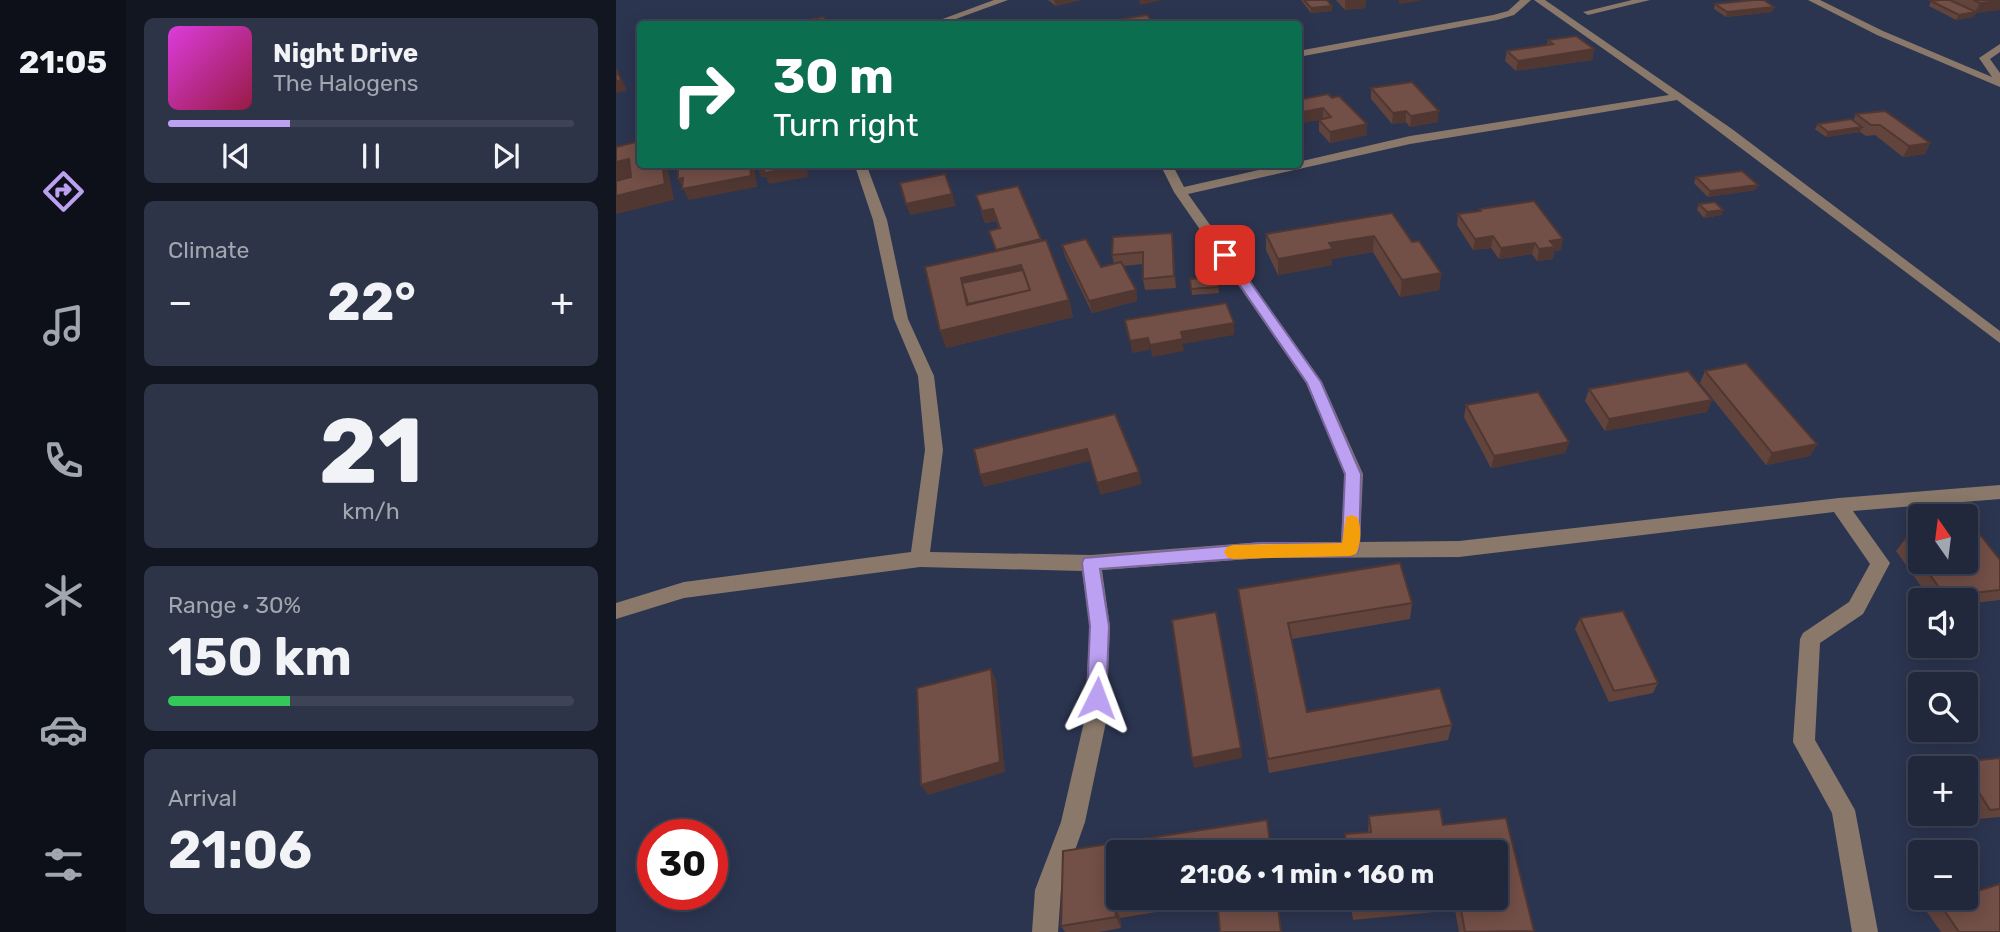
<!DOCTYPE html>
<meta charset="utf-8">
<style>
body{margin:0;font-family:Rubik,sans-serif;background:#2d3447;color:#f1f3f6;height:100vh;display:flex;flex-direction:column;font-size:26px;white-space:nowrap}
*{box-sizing:border-box;margin:0}
p{font-size:23px;color:#a2a6af}
.icon{flex:none;width:38px;height:38px;fill:none;stroke:currentColor;stroke-width:2;stroke-linecap:round;stroke-linejoin:round}
.map{position:relative;flex:1;overflow:hidden}
.side{display:flex;flex-direction:column;gap:18px;padding:18px;background:#121621;width:490px}
.side>*{flex:none}
.hud{position:absolute;left:21px;top:21px;width:665px;height:147px;border-radius:7px;box-shadow:0 4px 18px #0003,0 0 0 2px #3e4456;background:#0b6e4f;color:#fff;overflow:hidden}
.needle{width:46px;rotate:346deg}
.tools{position:absolute;left:1292px;top:504px;display:grid;gap:14px}
.tools a{display:grid;place-items:center;width:70px;height:70px;border-radius:7px;background:#21283c;box-shadow:0 4px 18px #0003,0 0 0 2px #3e4456;font-size:35px}
.speed{position:absolute;left:21px;top:819px;display:flex;gap:14px;font-size:35px;font-weight:700;text-align:center}
.speed>*{display:grid;place-content:center;width:91px;height:91px;border-radius:50%;background:#21283c;box-shadow:0 4px 18px #0003,0 0 0 2px #3e4456;line-height:1}
.speed .limit{border:10px solid #d22;background:#fff;color:#111}
.pin{position:absolute;display:grid;place-items:center;width:60px;height:60px;color:#fff;margin:-30px;border-radius:14px;box-shadow:0 4px 10px #0006}
.me{position:absolute;width:77px;margin:-38px;rotate:3deg;stroke-linejoin:round;filter:drop-shadow(0 0 5px #0008)}
.turn{display:flex;align-items:center;gap:24px;height:147px;padding:0 21px;font-size:32px}
.turn .icon{width:91px;height:91px;stroke-width:2.5}
.turn b{display:block;font-size:49px;line-height:60px}
.big{font-size:52px;font-weight:700;line-height:1.1}
.side .widget{flex:1;display:flex;flex-direction:column;justify-content:center;gap:10px;min-width:0;padding:0 24px;border-radius:10px;background:#2d3447}
.side .dial{align-items:center;gap:0}
.dial b{font-size:91px;line-height:1}
.song{display:flex;align-items:center;gap:21px}
.cover{width:84px;height:84px;border-radius:10px;background:linear-gradient(135deg,hsl(300 70% 55%),hsl(340 70% 35%))}
.played{height:7px;border-radius:4px;background:linear-gradient(90deg,#bca0f2 30%,#3e4456 30%)}
.keys{display:flex;justify-content:space-around;direction:ltr}
.heat{display:flex;justify-content:space-between;align-items:center;font-size:38px;direction:ltr}
.charge{height:10px;border-radius:5px;background:linear-gradient(90deg,#34c759 30%,#3e4456 0)}
.trip{position:absolute;left:490px;top:840px;width:402px;height:70px;border-radius:7px;background:#21283c;box-shadow:0 4px 18px #0003,0 0 0 2px #3e4456;font-weight:700;line-height:70px;text-align:center}
main{display:flex;flex:1;min-height:0}
.menu{display:flex;flex-direction:column;width:126px;justify-content:space-around;align-items:center;background:#0d1018;color:#a2a6af}
.menu .icon{width:49px;height:49px}
.menu .active{color:#bca0f2}
.menu b{font-size:32px;color:#f1f3f6}
.map>svg:first-child{display:block}
</style>
<main>
<nav class="menu">
<b>21:05</b>
<svg class="icon active" aria-label="directions" viewBox="0 0 24 24"><path d="M12 3l9 9-9 9-9-9zM9 14v-3h6M13 9l2 2-2 2"/></svg>
<svg class="icon" aria-label="music" viewBox="0 0 24 24"><path d="M9 18V5l10-2v13"/><circle cx="6" cy="18" r="3"/><circle cx="16" cy="16" r="3"/></svg>
<svg class="icon" aria-label="phone" viewBox="0 0 24 24"><path d="M5 4h4l2 5-3 2q2 4 5 5l2-3 5 2v4C11 20 4 13 5 4z"/></svg>
<svg class="icon" aria-label="climate" viewBox="0 0 24 24"><path d="M12 3v18M4 7l16 10M4 17L20 7"/></svg>
<svg class="icon" aria-label="car" viewBox="0 0 24 24"><path d="M5 17H2v-5l4-1 3-4h7l3 4 3 1v5h-3M9 17h6M6 11h13"/><circle cx="7" cy="17" r="2"/><circle cx="17" cy="17" r="2"/></svg>
<svg class="icon" aria-label="filters" viewBox="0 0 24 24"><path d="M4 7h16M4 17h16"/><circle cx="9" cy="7" r="2"/><circle cx="15" cy="17" r="2"/></svg>
</nav>
<section class="side">
<div class="widget">
<div class="song"><i class="cover"></i><div><b>Night Drive</b><p>The Halogens</p></div></div>
<div class="played"></div>
<div class="keys"><svg class="icon" aria-label="previous" viewBox="0 0 24 24"><path d="M18 5L8 12l10 7zM5 5v14"/></svg><svg class="icon" aria-label="pause" viewBox="0 0 24 24"><path d="M8 5v14M16 5v14"/></svg><svg class="icon" aria-label="next" viewBox="0 0 24 24"><path d="M6 5l10 7-10 7zM19 5v14"/></svg></div>
</div>
<div class="widget"><p>Climate</p>
<div class="heat"><a>−</a><b class="big">22°</b><a>+</a></div>
</div>
<div class="widget dial"><b>21</b><p>km/h</p></div>
<div class="widget"><p>Range · 30%</p><b class="big">150 km</b><div class="charge"></div></div>
<div class="widget"><p>Arrival</p><b class="big">21:06</b></div>
</section>
<div class="map">
<svg width="1384" height="932" viewBox="0 0 1384 932">
<rect width="100%" height="100%" fill="#2c3550"/>
<g fill="none" stroke-linecap="round" stroke-linejoin="round">
<path fill="#8a796b" fill-rule="evenodd" d="M378,0H392L326,24H313Z
M904,0H915L898,15L881,20L682,57V51L877,15L892,11Z
M918,0H929L1116,129L1384,331V343L1061,100L794,144L572,194L706,382L747,474L744,542L843,541L1223,498L1384,485V499L1237,511L1274,563L1247,614L1204,643L1199,740L1239,810L1262,932H1236L1216,813L1177,742L1184,639L1187,633L1233,602L1254,564L1218,512L843,557L646,558L486,570L494,627L490,722L469,822L445,890L442,932H416L419,890L445,822L468,722L474,627L466,571L304,567L68,598L0,619V603L68,582L295,552L309,450L302,376L278,319L257,220L240,169L241,164H253L252,169L271,220L292,319L318,376L327,450L314,552L475,555L646,542H725L729,474L690,383L558,192L544,164H556L568,187L669,164H682V162L794,136L1053,95Z
M1016,0H1034L972,15L967,12Z
M1192,0H1204L1267,31L1376,77L1363,58L1384,44V52L1374,59L1384,73V87L1261,35Z"/>
</g>
<path fill="#62443d" d="M432,0H465L440,6Z
M685,0H711L716,6V11L695,13Z
M720,0H753H750L749,8L729,10Z
M1324,0H1384L1360,13L1357,17L1340,20L1313,6L1315,1Z
M1099,4L1156,12L1110,17L1098,9Z
M932,40L978,49L976,60L900,71L889,61L891,51L931,45Z
M755,88L822,122L794,127L790,122L776,124L755,99Z
M716,98L751,124V135L714,143L703,131V120L682,123V100Z
M1240,114L1314,143L1309,154L1287,157L1259,135L1250,136L1244,132L1210,137L1199,129L1202,124L1237,121Z
M1080,177L1142,185L1139,190L1092,197L1078,183Z
M360,195L426,241L453,300L457,317L330,348L380,251L373,231L383,229L380,221L369,223Z
M1083,204L1107,210L1105,215L1088,218L1081,210Z
M864,209L945,250L938,251L937,259L921,261L916,254L883,259L875,248L857,250L841,225L842,214L864,211Z
M776,213L796,242L825,273L823,290L784,297L757,252L716,259V265L662,275L650,250V234Z
M556,233L560,288L529,290L527,279V264L507,266L520,290L521,301L476,313L449,256L446,245L485,267L498,264L496,255Z
M601,277L603,293L576,295L574,279Z
M1089,371L1201,444L1194,456L1150,465L1084,383Z
M973,389L1096,400L1091,412L989,431L969,401Z
M850,405L953,442L949,453L875,468L848,417Z
M1302,517H1304V562L1384,560V600L1349,604V600H1315L1280,551L1289,539L1300,538L1293,529Z
M622,589L796,603L794,619L676,639L691,712L836,725L832,740L653,773L624,605Z
M964,618L1042,683L1037,693L993,702L959,629Z
M1384,758V817L1362,819L1349,799V768H1337L1344,762Z
M824,809L827,825L890,818L918,932H843L839,910L737,920L734,898H880V852H728L729,834L752,832L753,816Z
M502,898H661L601,902L504,918L505,928L483,932H449L445,926Z
M1324,904L1384,932H1325L1311,912Z"/>
<path fill="#503732" d="M438,0H465L440,6Z
M523,0H547L524,5Z
M729,0H753H750L749,8L729,10Z
M783,0H804V1L783,4Z
M1384,1V10L1360,13L1357,17L1340,20L1343,15L1359,12L1364,3Z
M716,6V11L695,13V8Z
M1158,7L1156,12L1110,17L1111,12Z
M978,49L976,60L900,71L902,61Z
M0,67L11,91L0,93Z
M707,108V119L683,124V113Z
M790,111V122L776,124L777,113Z
M823,111L822,122L794,127L795,116Z
M751,124V135L714,143V132Z
M1246,127L1244,132L1210,137L1212,132Z
M1314,143L1309,154L1287,157L1293,146Z
M13,159L22,175L0,180V162Z
M46,164H51L58,200L0,214V196Z
M136,164L139,172L141,187L73,200L62,179Z
M191,164L192,177L153,184L150,177H145L140,166L148,165Z
M1142,185L1139,190L1092,197L1094,191Z
M336,194L340,206L294,215L290,204Z
M377,209L380,221L369,223L366,211Z
M1107,210L1105,215L1088,218L1091,212Z
M556,233L557,244L560,288L558,276Z
M758,236L757,252L716,259V265L662,275V259L713,243Z
M877,236L875,248L857,250L859,239Z
M425,239L428,251L383,261L380,250Z
M947,239L945,250L938,251L937,259L921,261L923,249L934,241Z
M919,243L916,254L883,259L885,248Z
M405,265L416,295L357,321L345,278Z
M825,273L823,290L784,297L786,280Z
M520,290L521,301L476,313L473,301Z
M453,300L457,317L330,348L324,331Z
M618,323V335L567,344L568,351L536,357L534,345L565,332Z
M532,338L534,350L516,353L514,341Z
M1096,400L1091,412L989,431L993,419Z
M953,442L949,453L875,468L878,456Z
M1201,444L1194,456L1150,465L1156,453Z
M471,449L474,461L368,487L364,475Z
M523,472L526,484L484,495L481,483Z
M375,669L380,680L389,772L312,795L305,785Z
M625,748L626,758L578,768L576,758Z
M499,906L504,918L505,928L500,917Z"/>
<path fill="#724f47" stroke="#503732" stroke-width="2" fill-rule="evenodd" d="M688,0H711L716,6L695,8Z
M1137,0H1148L1158,7L1111,12L1099,4Z
M1324,0H1334L1360,12L1343,15L1315,1Z
M1357,0H1384V1L1364,3Z
M531,15L539,24H481L480,23Z
M207,17L214,24H195L192,20Z
M94,22L96,24H81Z
M960,36L978,49L902,61L891,51L937,44L932,40Z
M0,70L5,80L0,81Z
M796,82L823,111L795,116L790,111L777,113L755,88Z
M712,94L716,98L723,96L751,124L714,132L703,120L715,117L707,108L682,113V100Z
M1269,111L1314,143L1293,146L1264,125H1255L1240,114Z
M1235,119L1246,127L1212,132L1202,124Z
M24,141V164H46L49,184L0,196V181L15,177L13,159L0,162V147Z
M60,164H97V166L110,164H134L135,176L66,189L67,178L62,179V166H59Z
M140,164H187V166L148,173V165L140,166Z
M1126,171L1142,185L1094,191L1080,177Z
M329,174L336,194L290,204L284,183Z
M402,186L425,239L380,250L373,231L384,228L377,209L366,211L360,195Z
M918,201L947,239L934,241L939,247L923,249L919,243L885,248L877,236L859,239L842,214L865,211L864,209Z
M1099,202L1107,210L1091,212L1083,204Z
M776,213L796,242L803,241L825,273L786,280L758,236L713,243L717,249L662,259L650,234Z
M556,233L558,276L527,279V252L496,255L497,237Z
M470,239L485,267L505,262L520,290L473,301L446,245Z
M430,240L453,300L324,331L309,267ZM405,265L414,290L351,305L345,278Z
M407,270L414,290L352,304L346,283Z
M601,277L602,287L575,289L574,279Z
M610,303L618,323L565,332L567,339L534,345L532,338L514,341L509,320Z
M1130,363L1201,444L1156,453L1089,371Z
M1072,371L1096,400L993,419L973,389Z
M922,392L953,442L878,456L850,405Z
M499,414L523,472L481,483L471,449L364,475L358,449Z
M1347,513L1384,560V590L1329,596L1305,562H1349V516H1311Z
M1304,538V560L1289,539Z
M784,563L796,603L672,623L691,712L824,688L836,725L652,759L622,589Z
M1007,611L1042,683L998,691L964,618Z
M600,612L625,748L576,758L556,620Z
M375,669L384,762L305,785L301,688Z
M1384,758V809L1374,810L1349,770V768H1348L1344,762Z
M824,809L827,825L890,818L918,931L849,932L843,898L738,909L737,898H880V852H731L729,834L755,832L753,816Z
M651,820L655,852H502V898H552L499,906L500,917L445,926L447,851Z
M1384,884V932H1343L1324,904L1342,898H1349V895Z
M601,898H661L665,932H604Z"/>
<path fill="#bca0f2" stroke="#7a689d" stroke-width="2" d="M609,251L613,252L705,382L745,474L743,550L740,554L734,556L646,557L484,569L493,626L490,698L488,705L481,707L474,705L471,698L474,626L466,563L468,558L646,543H726L729,474L691,383L603,255Z"/>
<path fill="#f59e0b" d="M735,515L741,517C746,526 745,545 740,554L734,556L617,559L611,557L608,552L611,547L617,545L726,543L730,517Z"/>
</svg>
<div class="tools">
<a><svg class="needle" viewBox="-14 -14 28 28"><path d="M0-13l5 13h-10z" fill="#e53935"/><path d="M0 13l5-13h-10z" fill="#a2a6af"/></svg></a>
<a><svg class="icon" aria-label="sound" viewBox="0 0 24 24"><path d="M4 9h4l5-4v14l-5-4H4zM17 9q2 3 0 6"/></svg></a>
<a><svg class="icon" aria-label="search" viewBox="0 0 24 24"><circle cx="10" cy="10" r="6"/><path d="M15 15l6 6"/></svg></a>
<a>+</a>
<a>−</a>
</div>
<div class="speed"><div class="limit">30</div></div>
<div class="pin" style="left:609px;top:255px;background:#d93025"><svg class="icon" aria-label="arrive" viewBox="0 0 24 24"><path d="M6 21V4h12l-3 4 3 4H6"/></svg></div>
<svg class="me" style="left:481px;top:698px" viewBox="-20 -20 40 40"><path d="M0-17L14 15 0 8-14 15z" fill="#bca0f2" stroke="#fff" stroke-width="4"/></svg>
<div class="trip">21:06 · 1 min · 160 m</div>
<div class="hud">
<div class="turn"><svg class="icon" aria-label="right" viewBox="0 0 24 24"><path d="M7 20v-9h11M14 6l5 5-5 5"/></svg><div><b>30 m</b>Turn right</div></div>
</div>
</div>
</main>
